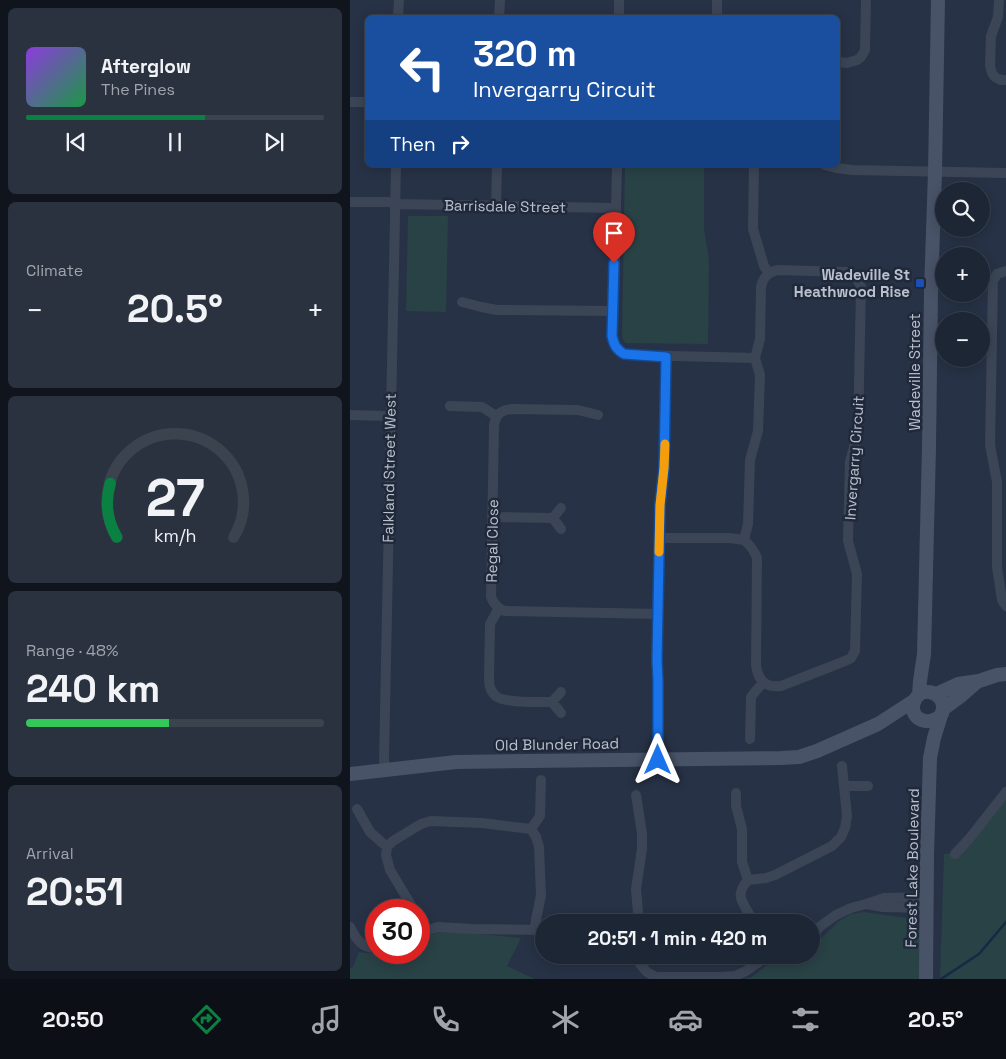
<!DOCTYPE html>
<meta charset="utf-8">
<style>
body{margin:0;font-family:"Space Grotesk",sans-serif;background:#2a3240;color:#f1f3f6;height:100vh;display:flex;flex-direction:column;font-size:19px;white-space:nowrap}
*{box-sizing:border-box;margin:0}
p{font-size:16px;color:#a0a5ac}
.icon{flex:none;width:28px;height:28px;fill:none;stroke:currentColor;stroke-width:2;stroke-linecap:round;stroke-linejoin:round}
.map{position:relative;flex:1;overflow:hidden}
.sheet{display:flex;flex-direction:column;gap:8px;padding:8px;background:#10151d;width:350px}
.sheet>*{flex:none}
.hud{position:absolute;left:15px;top:15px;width:475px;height:152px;border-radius:8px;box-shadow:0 2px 12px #0003,0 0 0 1px #3b434f;background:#1a4fa0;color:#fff;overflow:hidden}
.tools{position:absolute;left:585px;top:182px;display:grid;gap:10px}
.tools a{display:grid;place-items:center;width:55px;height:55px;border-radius:50%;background:#1d2634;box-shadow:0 2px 12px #0003,0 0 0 1px #3b434f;font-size:25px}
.speed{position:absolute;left:15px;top:899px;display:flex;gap:10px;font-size:25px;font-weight:700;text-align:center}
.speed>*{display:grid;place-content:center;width:65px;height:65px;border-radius:50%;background:#1d2634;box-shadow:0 2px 12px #0003,0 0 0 1px #3b434f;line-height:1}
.speed .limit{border:8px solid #d22;background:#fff;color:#111}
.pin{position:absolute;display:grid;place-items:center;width:42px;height:42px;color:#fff;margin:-51px -21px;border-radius:50% 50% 50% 0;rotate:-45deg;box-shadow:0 0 5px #0007}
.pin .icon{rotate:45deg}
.me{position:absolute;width:55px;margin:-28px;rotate:0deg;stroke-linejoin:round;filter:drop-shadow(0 0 4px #0008)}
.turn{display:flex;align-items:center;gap:18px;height:105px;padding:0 25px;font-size:22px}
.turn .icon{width:65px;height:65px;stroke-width:2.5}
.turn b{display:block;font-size:35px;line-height:42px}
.then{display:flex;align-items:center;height:48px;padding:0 25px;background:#0003;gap:10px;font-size:19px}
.big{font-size:38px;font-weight:700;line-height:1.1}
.sheet .widget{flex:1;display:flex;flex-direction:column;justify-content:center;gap:8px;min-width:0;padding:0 18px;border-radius:8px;background:#2a3240}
.sheet .dial{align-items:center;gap:0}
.dial svg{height:130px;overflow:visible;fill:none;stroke:#3b434f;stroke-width:7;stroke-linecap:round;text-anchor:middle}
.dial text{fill:#f1f3f6;stroke:none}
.song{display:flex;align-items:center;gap:15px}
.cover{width:60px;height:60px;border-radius:8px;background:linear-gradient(135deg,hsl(270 70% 55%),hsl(140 70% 35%))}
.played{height:5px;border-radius:2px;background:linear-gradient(90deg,#0b8043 60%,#3b434f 60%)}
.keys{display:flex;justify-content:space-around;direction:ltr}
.heat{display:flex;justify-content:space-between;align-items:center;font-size:28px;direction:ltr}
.charge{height:8px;border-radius:4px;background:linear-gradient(90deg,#34c759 48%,#3b434f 0)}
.trip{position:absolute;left:185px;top:914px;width:285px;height:50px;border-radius:25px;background:#1d2634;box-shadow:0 2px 12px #0003,0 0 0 1px #3b434f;font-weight:700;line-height:50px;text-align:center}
.tabs{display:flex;height:80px;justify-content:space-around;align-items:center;background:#0c0f15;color:#a0a5ac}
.tabs .icon{width:35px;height:35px}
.tabs .on{color:#0b8043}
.tabs b{font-size:22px;color:#f1f3f6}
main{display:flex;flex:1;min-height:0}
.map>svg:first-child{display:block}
</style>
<main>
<section class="sheet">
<div class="widget">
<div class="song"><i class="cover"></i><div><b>Afterglow</b><p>The Pines</p></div></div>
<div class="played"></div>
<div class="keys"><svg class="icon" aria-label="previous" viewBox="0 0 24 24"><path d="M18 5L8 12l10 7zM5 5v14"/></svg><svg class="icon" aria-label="pause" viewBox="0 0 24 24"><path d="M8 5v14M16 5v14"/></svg><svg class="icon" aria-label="next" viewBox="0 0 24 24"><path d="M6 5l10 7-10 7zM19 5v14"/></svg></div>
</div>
<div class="widget"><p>Climate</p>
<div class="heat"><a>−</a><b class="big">20.5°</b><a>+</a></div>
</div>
<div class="widget dial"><svg viewBox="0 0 100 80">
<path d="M14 69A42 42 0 1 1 86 69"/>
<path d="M14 69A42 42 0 0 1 10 36" stroke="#0b8043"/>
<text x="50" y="56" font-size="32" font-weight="700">27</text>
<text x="50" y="72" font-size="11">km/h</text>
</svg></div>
<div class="widget"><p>Range · 48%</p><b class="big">240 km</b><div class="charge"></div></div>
<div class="widget"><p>Arrival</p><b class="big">20:51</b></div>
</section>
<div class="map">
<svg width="656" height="979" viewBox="0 0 656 979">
<rect width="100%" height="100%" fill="#273246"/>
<path fill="#294246" d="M275,165H354V229L359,260L358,344L276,343L273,340L272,335Z
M58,216H98L96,312L56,311Z
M656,792V979H590L594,854L605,853Z
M514,912L556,918L564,922L570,929V979H394L402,977L422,961L450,955H461V948L489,921L501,914Z
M102,931L171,938L157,966L185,979H0V968L3,967L9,952L26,954L35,952H69V939L90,932Z"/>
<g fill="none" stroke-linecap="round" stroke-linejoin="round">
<path stroke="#182845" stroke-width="2.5" d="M591,979L629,954L656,922"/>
<path stroke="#3b4555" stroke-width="10" d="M649,0L648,17L641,36L640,66L642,73L645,77L651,80H656
M48,18L49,0
M149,18L150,0
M269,18V0
M367,18V0
M488,62L497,63L507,60L511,57L515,50L516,0
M0,102H18
M267,165L263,336C265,349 268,354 282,355L405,358L410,375L408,431L400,460L398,524L394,540C400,545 404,550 407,558L406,665C408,680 415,688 431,686L495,661L501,658L505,651L507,574L498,541L500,462L508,432L511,287C508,279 504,273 496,272L428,270C418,272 413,277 411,287L410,339L405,358
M404,165L403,229L414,266L419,273
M475,165L486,168L502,170L656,173
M0,202H39L45,204L265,208
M146,205L147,165
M656,271L647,274L643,281L640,445L647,482V567L652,600L656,606
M112,302L131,307L147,310L263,311
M100,406L132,407L146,416
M0,415L40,416
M248,415L228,410L162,409C151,410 146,414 144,425L141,597C144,604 148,610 156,611L308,614
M142,517L203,518
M211,529L203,518L211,508
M310,538H380L394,540
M149,608L140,624L139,679C139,686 141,693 147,697C157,703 189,702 202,702
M211,713L202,702L211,692
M400,739L401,697L413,682
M309,759L308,680L307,661L310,505L314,468L316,357
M492,766L494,786H518
M36,770L34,761L46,165
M386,793V806L392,829V862L398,880
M7,809L20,832L37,847
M181,829L190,816L191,780
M605,854L619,839L656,792
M517,904L533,907L576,908
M64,910L40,870L36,855L37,847L43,841L71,824L81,821L132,823L181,829L186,837L189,847L191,895L184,930
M69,919L75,930
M284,922L288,913L286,889L292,849V833L286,795
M403,922C396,904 382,898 398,880L416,878L425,875L482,846L491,837L495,828L497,816L494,786
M0,927C6,939 12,948 26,948
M69,933L88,927L123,929L194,930
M461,935L472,925L486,915L501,908L516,904L534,898L577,897
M288,955L290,964L297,972L306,977H371L385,976L396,971L417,956L419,955"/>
<path stroke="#495368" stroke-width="14" d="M586,694L608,684L629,681L647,675L656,674
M569,695L570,681L574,654L579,447L581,291L585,172L588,0
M593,709L612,695L628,681
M0,774L106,762L431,758L449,757L467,751L528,724L565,700
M576,979L577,855L580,758L584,738L593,709C594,691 570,685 564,702C558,720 581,728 592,714"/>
</g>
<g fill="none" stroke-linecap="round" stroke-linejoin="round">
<defs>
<path id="route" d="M264,263L262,336C264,345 266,349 274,354L316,357L314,468L310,505L307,661L308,680V760"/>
</defs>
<use href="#route" stroke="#114b97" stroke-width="12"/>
<use href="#route" stroke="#1a73e8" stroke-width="9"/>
<path stroke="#f59e0b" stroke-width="9" d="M309,552L310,505L314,468L315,444"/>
</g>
<rect fill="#1a4fb4" stroke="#20293a" stroke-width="2" x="565" y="278" width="10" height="10" rx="2.5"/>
<g text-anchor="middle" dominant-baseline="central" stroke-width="5" stroke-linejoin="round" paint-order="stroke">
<g font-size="15" fill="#b9c0ce" stroke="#20293a">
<text transform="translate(155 206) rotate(1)">Barrisdale Street</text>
<text transform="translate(564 372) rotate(-90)">Wadeville Street</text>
<text transform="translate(504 458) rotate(-86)">Invergarry Circuit</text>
<text transform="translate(39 468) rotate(-89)">Falkland Street West</text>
<text transform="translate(142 541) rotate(-89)">Regal Close</text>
<text transform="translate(207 744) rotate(-1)">Old Blunder Road</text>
<text transform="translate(562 868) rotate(-89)">Forest Lake Boulevard</text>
</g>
<g font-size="15" font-weight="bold" fill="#b9c0ce" stroke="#20293a" text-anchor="end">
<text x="560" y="274">Wadeville St<tspan x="560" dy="17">Heathwood Rise</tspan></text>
</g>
</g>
</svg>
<div class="tools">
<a><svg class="icon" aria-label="search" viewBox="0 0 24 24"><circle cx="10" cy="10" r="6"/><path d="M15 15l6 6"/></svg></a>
<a>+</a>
<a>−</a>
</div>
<div class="speed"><div class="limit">30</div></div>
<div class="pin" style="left:264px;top:263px;background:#d93025"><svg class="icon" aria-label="arrive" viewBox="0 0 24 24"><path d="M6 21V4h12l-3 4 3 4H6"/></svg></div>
<svg class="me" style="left:308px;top:760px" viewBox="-20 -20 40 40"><path d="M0-17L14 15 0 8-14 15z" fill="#1a73e8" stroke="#fff" stroke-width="4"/></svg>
<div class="trip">20:51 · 1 min · 420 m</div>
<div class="hud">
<div class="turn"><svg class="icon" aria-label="left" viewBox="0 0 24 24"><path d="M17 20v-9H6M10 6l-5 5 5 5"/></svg><div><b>320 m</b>Invergarry Circuit</div></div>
<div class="then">Then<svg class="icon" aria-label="right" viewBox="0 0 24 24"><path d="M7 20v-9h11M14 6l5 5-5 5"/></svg></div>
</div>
</div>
</main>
<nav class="tabs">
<b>20:50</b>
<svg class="icon on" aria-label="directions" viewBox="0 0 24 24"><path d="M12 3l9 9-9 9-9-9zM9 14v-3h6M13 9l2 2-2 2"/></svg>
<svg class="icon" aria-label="music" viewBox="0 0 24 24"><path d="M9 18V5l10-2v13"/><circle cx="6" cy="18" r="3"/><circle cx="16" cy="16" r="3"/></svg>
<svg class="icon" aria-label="phone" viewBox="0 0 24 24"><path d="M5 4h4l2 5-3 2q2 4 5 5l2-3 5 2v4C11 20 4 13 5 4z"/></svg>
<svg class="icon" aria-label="climate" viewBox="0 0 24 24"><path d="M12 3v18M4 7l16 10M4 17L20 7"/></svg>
<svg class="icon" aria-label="car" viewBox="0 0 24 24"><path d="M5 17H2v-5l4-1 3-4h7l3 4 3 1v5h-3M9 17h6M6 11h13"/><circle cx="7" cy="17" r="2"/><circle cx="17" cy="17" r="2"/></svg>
<svg class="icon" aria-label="filters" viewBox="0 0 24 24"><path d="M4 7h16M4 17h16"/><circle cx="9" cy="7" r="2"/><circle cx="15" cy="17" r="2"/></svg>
<b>20.5°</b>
</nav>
